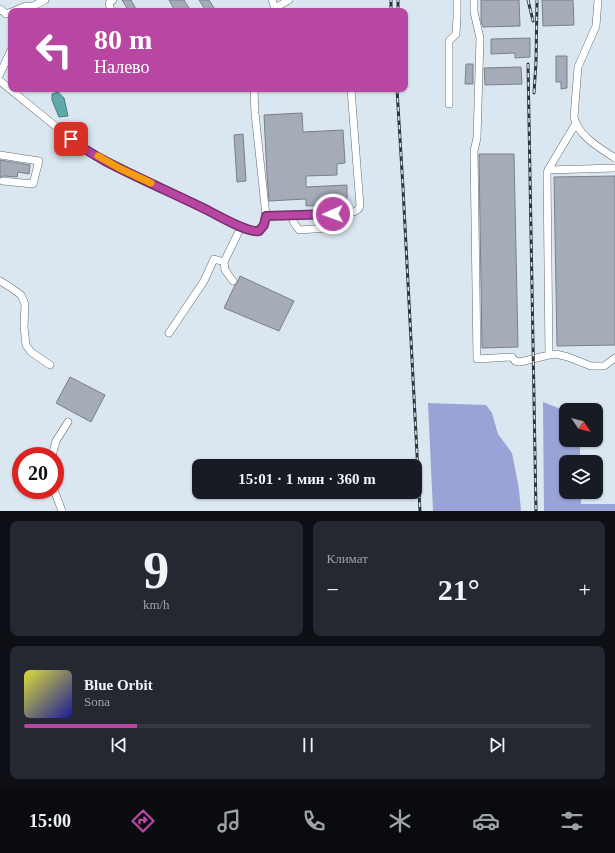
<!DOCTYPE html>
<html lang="ru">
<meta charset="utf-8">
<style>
body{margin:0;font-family:Georgia,serif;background:#242831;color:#f1f3f6;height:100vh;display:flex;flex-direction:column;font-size:15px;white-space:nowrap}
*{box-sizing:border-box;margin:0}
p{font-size:13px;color:#9ea1a6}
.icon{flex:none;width:22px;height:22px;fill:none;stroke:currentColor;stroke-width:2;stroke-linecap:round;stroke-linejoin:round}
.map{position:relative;height:511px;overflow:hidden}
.details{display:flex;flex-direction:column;gap:10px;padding:10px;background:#0d0f14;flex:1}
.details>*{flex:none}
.guide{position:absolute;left:8px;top:8px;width:400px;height:84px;border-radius:8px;box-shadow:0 1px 3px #0004;background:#b847a3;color:#fff;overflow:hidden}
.needle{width:26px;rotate:125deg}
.fabs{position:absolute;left:559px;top:403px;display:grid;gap:8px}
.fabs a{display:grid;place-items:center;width:44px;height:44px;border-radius:8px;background:#171b24;box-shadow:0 1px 3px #0004;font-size:20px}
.speed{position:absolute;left:12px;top:447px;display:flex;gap:8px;font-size:20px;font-weight:700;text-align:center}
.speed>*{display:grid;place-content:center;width:52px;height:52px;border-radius:50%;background:#171b24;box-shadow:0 1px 3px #0004;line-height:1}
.speed .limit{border:6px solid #d22;background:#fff;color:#111}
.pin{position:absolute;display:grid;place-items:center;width:34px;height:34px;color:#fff;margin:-17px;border-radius:8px;box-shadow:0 2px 6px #0006}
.me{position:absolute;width:44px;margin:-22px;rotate:268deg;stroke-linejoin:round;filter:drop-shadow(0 0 3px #0008)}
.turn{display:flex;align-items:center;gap:14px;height:84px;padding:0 20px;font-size:18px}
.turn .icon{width:52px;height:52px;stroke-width:2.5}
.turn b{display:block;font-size:28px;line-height:34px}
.big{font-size:30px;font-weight:600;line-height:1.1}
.details .tile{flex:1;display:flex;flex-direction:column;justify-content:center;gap:6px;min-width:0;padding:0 14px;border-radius:8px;background:#242831}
.details .dial{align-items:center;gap:0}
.dial b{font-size:52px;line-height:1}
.song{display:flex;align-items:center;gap:12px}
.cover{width:48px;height:48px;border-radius:6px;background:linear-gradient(135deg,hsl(60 70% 55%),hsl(240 70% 35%))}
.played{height:4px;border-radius:2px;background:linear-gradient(90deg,#b847a3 20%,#363941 20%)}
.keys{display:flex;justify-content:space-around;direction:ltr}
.heat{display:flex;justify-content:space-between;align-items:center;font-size:22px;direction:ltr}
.details .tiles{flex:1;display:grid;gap:10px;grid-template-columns:1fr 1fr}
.tile:last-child{grid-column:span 2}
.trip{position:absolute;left:192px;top:459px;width:230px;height:40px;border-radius:8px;background:#171b24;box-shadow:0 1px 3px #0004;font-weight:600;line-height:40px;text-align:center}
.menu{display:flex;height:64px;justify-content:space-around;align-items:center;background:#090b0e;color:#9ea1a6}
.menu .icon{width:28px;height:28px}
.menu .on{color:#b847a3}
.menu b{font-size:18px;color:#f1f3f6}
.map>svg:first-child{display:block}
</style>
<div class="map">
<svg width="615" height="511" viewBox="0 0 615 511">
<rect width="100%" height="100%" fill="#dae7f0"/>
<path fill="#9aa3d5" d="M543,402L566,411V440H580V462H566V492H581V504H615V511H544Z
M428,403L486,405L492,413L498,434L512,453L519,489L521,511H433Z"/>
<path fill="#5fa9ab" stroke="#477c7e" d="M58,92L64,98L68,116L59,117L52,100V94Z"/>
<path fill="#a5acb7" stroke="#79808a" d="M122,0H131L137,11H120L127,8Z
M169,0H184L191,11H175Z
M199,0H209L216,11H206Z
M481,0H519L520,26L483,27L481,21Z
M542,0H573L574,25L543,26Z
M530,38V57L515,58V53L491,54V39Z
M556,56H567V88L561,89V82H556Z
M466,64H473V84H465Z
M521,67L522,84L485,85L484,68Z
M302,113L303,132L343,130L345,163L337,164V175L306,176V187L347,185V204L306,206V199L269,201L267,176L264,115Z
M243,134L246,181L237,182L234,135Z
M479,154H514L518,347L482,348Z
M0,160L30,165L29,174L18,172L17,177L4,176L0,177Z
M615,176V345L557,346L554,177Z
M240,276L294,301L279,331L224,308L235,285L237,283Z
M70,377L105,395L91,422L56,403Z"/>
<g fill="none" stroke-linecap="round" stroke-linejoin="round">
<defs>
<path id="minor" d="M272,0L275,8L289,0
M474,0V12L480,38L477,138L474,151L477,359L512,357L515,361L520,362L549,355L547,173L548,170L576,123
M598,0L596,26L578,67L574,117C578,136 600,148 615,158
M0,9L6,14L11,12
M14,11L26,6L31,7
M29,11L31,7L45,0
M111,11L109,3L113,0
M0,74L11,50
M0,81L81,147L119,168L202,207L241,227L256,232L259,231L264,225L266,216L255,113L254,90L255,89
M449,104V41L456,34L457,18V0
M0,155L39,161L33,184L3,181
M548,170L615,168
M291,215L294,223L299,230L342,227L345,221L347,213
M266,216L347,213C353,212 358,212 360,206L351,89
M224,262L225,270L233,281
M0,281L10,287L21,295L25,304L24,327L26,345L31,352L50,365
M169,333L204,281L214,259L224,262L241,227
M549,355L556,354L568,357L591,366H604L615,358
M52,456L56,441L68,422
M54,490L62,511"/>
</defs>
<use href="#minor" stroke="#616d74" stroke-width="8"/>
<use href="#minor" stroke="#fff" stroke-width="7"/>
<defs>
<path id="rail" d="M528,0L533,21
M391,11V0
M398,11V0
M528,64L536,511
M397,89L403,188L420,511
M534,93L536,62L537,0"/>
</defs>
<use href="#rail" stroke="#2e3438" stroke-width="3"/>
<use href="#rail" stroke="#dae7f0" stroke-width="1.5" stroke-dasharray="4.5" stroke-linecap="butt"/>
</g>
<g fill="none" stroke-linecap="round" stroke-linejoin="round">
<defs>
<path id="route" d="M71,139C82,148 94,155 107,162C138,178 170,192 201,207C214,213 246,233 259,231L264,225L266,216L333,214"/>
</defs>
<use href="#route" stroke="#782e6a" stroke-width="10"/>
<use href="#route" stroke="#b847a3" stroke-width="7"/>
<path stroke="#f59e0b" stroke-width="7" d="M98,156L119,168L151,183"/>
</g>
</svg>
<div class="fabs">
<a><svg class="needle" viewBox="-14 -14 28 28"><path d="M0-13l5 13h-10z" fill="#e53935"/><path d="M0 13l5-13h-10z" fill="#9ea1a6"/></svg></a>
<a><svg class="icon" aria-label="layers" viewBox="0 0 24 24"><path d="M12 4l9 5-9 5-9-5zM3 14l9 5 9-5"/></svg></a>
</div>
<div class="speed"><div class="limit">20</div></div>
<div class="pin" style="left:71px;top:139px;background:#d93025"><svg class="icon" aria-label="arrive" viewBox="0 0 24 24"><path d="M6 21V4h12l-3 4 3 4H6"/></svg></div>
<svg class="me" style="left:333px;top:214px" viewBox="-20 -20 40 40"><circle r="17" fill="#b847a3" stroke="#fff" stroke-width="3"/><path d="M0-11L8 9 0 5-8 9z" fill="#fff"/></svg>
<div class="trip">15:01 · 1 мин · 360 m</div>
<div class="guide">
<div class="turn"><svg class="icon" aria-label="left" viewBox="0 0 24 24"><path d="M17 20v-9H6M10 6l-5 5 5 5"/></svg><div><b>80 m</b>Налево</div></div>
</div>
</div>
<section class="details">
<div class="tiles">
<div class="tile dial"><b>9</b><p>km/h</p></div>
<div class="tile"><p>Климат</p>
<div class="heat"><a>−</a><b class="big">21°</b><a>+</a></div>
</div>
<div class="tile">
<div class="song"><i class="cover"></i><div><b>Blue Orbit</b><p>Sona</p></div></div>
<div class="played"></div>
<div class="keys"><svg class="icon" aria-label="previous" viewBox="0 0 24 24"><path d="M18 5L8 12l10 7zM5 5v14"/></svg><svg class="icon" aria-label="pause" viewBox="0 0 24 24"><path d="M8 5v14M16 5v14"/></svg><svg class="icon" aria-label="next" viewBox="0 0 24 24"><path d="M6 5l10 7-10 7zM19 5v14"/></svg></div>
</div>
</div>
</section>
<nav class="menu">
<b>15:00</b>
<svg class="icon on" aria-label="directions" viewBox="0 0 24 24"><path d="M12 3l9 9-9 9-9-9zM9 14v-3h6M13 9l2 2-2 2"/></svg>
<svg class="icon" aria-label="music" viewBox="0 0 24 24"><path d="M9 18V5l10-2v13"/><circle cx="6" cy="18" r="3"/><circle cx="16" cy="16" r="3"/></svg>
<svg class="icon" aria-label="phone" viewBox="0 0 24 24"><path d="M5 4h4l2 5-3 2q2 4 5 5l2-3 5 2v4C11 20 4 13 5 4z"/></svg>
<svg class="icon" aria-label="climate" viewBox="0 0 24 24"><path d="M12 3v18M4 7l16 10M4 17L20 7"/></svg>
<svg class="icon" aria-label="car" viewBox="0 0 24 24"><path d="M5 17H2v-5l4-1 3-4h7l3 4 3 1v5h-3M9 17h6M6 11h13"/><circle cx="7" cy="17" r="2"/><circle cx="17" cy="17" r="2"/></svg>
<svg class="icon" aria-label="filters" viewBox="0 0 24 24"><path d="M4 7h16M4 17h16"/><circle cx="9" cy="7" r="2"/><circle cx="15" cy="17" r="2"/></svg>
</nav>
